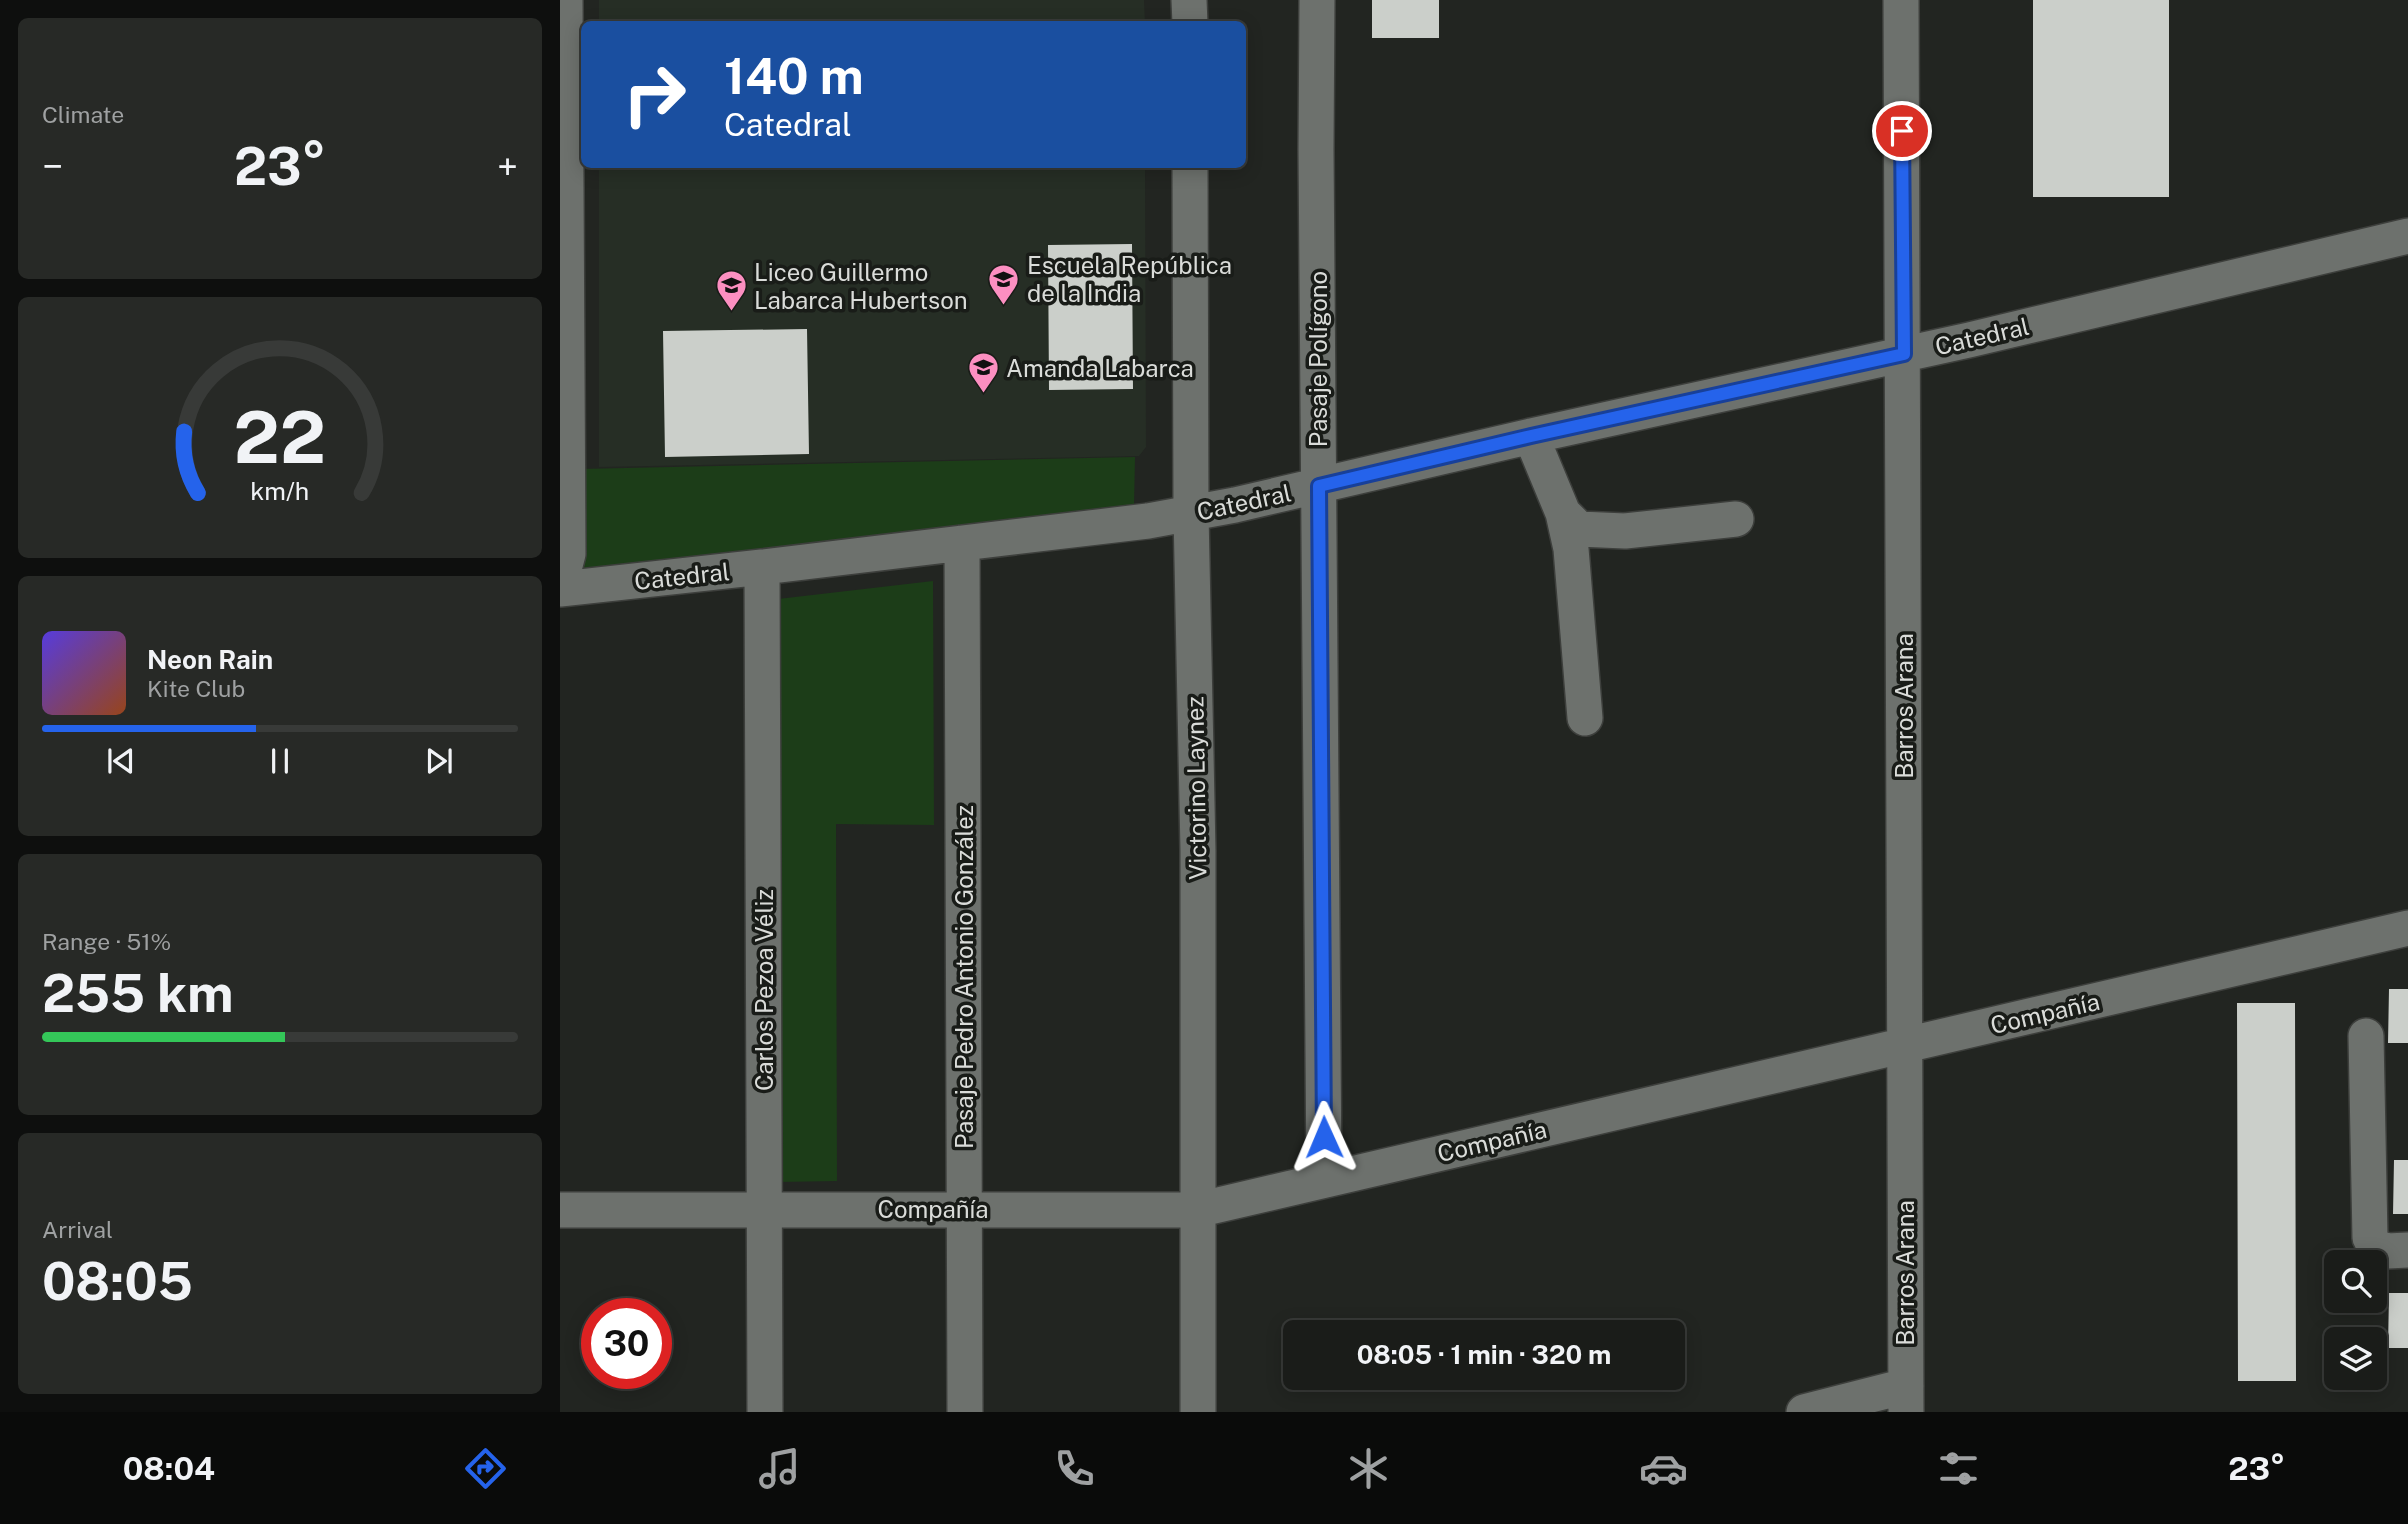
<!DOCTYPE html>
<meta charset="utf-8">
<style>
body{margin:0;font-family:"Public Sans",sans-serif;background:#272926;color:#f1f3f6;height:100vh;display:flex;flex-direction:column;font-size:26px;white-space:nowrap}
*{box-sizing:border-box;margin:0}
p{font-size:23px;color:#9fa1a2}
.icon{flex:none;width:38px;height:38px;fill:none;stroke:currentColor;stroke-width:2;stroke-linecap:round;stroke-linejoin:round}
.map{position:relative;flex:1;overflow:hidden}
.details{display:flex;flex-direction:column;gap:18px;padding:18px;background:#0e0f0e;width:560px}
.details>*{flex:none}
.hud{position:absolute;left:21px;top:21px;width:665px;height:147px;border-radius:10px;box-shadow:0 4px 18px #0003,0 0 0 2px #383a38;background:#1a4fa0;color:#fff;overflow:hidden}
.fabs{position:absolute;left:1764px;top:1250px;display:grid;gap:14px}
.fabs a{display:grid;place-items:center;width:63px;height:63px;border-radius:10px;background:#1a1c19;box-shadow:0 4px 18px #0003,0 0 0 2px #383a38;font-size:35px}
.speed{position:absolute;left:21px;top:1298px;display:flex;gap:14px;font-size:35px;font-weight:700;text-align:center}
.speed>*{display:grid;place-content:center;width:91px;height:91px;border-radius:50%;background:#1a1c19;box-shadow:0 4px 18px #0003,0 0 0 2px #383a38;line-height:1}
.speed .limit{border:10px solid #d22;background:#fff;color:#111}
.pin{position:absolute;display:grid;place-items:center;width:60px;height:60px;color:#fff;margin:-30px;border:4px solid #fff;border-radius:50%;box-shadow:0 2px 7px #0007}
.me{position:absolute;width:77px;margin:-38px;rotate:359deg;stroke-linejoin:round;filter:drop-shadow(0 0 5px #0008)}
.turn{display:flex;align-items:center;gap:24px;height:147px;padding:0 28px;font-size:32px}
.turn .icon{width:91px;height:91px;stroke-width:2.5}
.turn b{display:block;font-size:49px;line-height:60px}
.big{font-size:52px;font-weight:700;line-height:1.1}
.details .widget{flex:1;display:flex;flex-direction:column;justify-content:center;gap:10px;min-width:0;padding:0 24px;border-radius:10px;background:#272926}
.details .dial{align-items:center;gap:0}
.dial svg{height:182px;overflow:visible;fill:none;stroke:#383a38;stroke-width:7;stroke-linecap:round;text-anchor:middle}
.dial text{fill:#f1f3f6;stroke:none}
.song{display:flex;align-items:center;gap:21px}
.cover{width:84px;height:84px;border-radius:10px;background:linear-gradient(135deg,hsl(250 70% 55%),hsl(20 70% 35%))}
.played{height:7px;border-radius:4px;background:linear-gradient(90deg,#2563eb 45%,#383a38 45%)}
.keys{display:flex;justify-content:space-around;direction:ltr}
.heat{display:flex;justify-content:space-between;align-items:center;font-size:38px;direction:ltr}
.charge{height:10px;border-radius:5px;background:linear-gradient(90deg,#34c759 51%,#383a38 0)}
.trip{position:absolute;left:723px;top:1320px;width:402px;height:70px;border-radius:10px;background:#1a1c19;box-shadow:0 4px 18px #0003,0 0 0 2px #383a38;font-weight:700;line-height:70px;text-align:center}
.dock{display:flex;height:112px;justify-content:space-around;align-items:center;background:#0a0b0a;color:#9fa1a2}
.dock .icon{width:49px;height:49px}
.dock .current{color:#2563eb}
.dock b{font-size:32px;color:#f1f3f6}
main{display:flex;flex:1;min-height:0}
.map>svg:first-child{display:block}
</style>
<main>
<section class="details">
<div class="widget"><p>Climate</p>
<div class="heat"><a>−</a><b class="big">23°</b><a>+</a></div>
</div>
<div class="widget dial"><svg viewBox="0 0 100 80">
<path d="M14 69A42 42 0 1 1 86 69"/>
<path d="M14 69A42 42 0 0 1 8 42" stroke="#2563eb"/>
<text x="50" y="56" font-size="32" font-weight="700">22</text>
<text x="50" y="72" font-size="11">km/h</text>
</svg></div>
<div class="widget">
<div class="song"><i class="cover"></i><div><b>Neon Rain</b><p>Kite Club</p></div></div>
<div class="played"></div>
<div class="keys"><svg class="icon" aria-label="previous" viewBox="0 0 24 24"><path d="M18 5L8 12l10 7zM5 5v14"/></svg><svg class="icon" aria-label="pause" viewBox="0 0 24 24"><path d="M8 5v14M16 5v14"/></svg><svg class="icon" aria-label="next" viewBox="0 0 24 24"><path d="M6 5l10 7-10 7zM19 5v14"/></svg></div>
</div>
<div class="widget"><p>Range · 51%</p><b class="big">255 km</b><div class="charge"></div></div>
<div class="widget"><p>Arrival</p><b class="big">08:05</b></div>
</section>
<div class="map">
<svg width="1848" height="1412" viewBox="0 0 1848 1412">
<rect width="100%" height="100%" fill="#222521"/>
<path fill="#262e25" d="M39,0H584L585,24H39Z
M39,165H585L586,447L579,456L39,467Z"/>
<path fill="#1c3d18" d="M575,457L574,506L24,570L20,469Z
M373,581L374,825L276,824L277,1181L217,1182L218,599Z"/>
<path fill="#cbcfca" d="M812,0H879V38H812Z
M1473,0H1609V197H1473Z
M572,244L573,389L489,390L488,245Z
M247,329L249,454L105,457L103,331Z
M1829,989H1848V1043H1828Z
M1677,1003H1735L1736,1381H1678Z
M1834,1160H1848V1214H1833Z
M1829,1293H1848V1348H1828Z"/>
<g fill="none" stroke-linecap="round" stroke-linejoin="round">
<defs>
<path id="minor" d="M629,0L630,24
M757,0L756,149L764,1180
M1341,0L1346,1412
M630,164L631,513L638,851V1412
M971,436L1003,513L1019,529L1065,531L1176,519
M1003,513L1011,549L1025,718
M402,543L405,1412
M202,567L205,1412
M0,585L8,554L5,0
M0,589L202,567L588,521L675,505L971,436L1409,340L1848,236
M1806,1036L1810,1238L1817,1248L1828,1251L1848,1250
M0,1210H637L1848,928
M1244,1412L1346,1386"/>
</defs>
<use href="#minor" stroke="#3d3f3c" stroke-width="38"/>
<use href="#minor" stroke="#6d716d" stroke-width="35"/>
</g>
<g fill="none" stroke-linecap="round" stroke-linejoin="round">
<defs>
<path id="route" d="M764,1137L759,486L971,436L1344,354L1342,131"/>
</defs>
<use href="#route" stroke="#184099" stroke-width="18"/>
<use href="#route" stroke="#2563eb" stroke-width="12"/>
</g>
<defs>
<symbol id="school-pin" viewBox="-11 -11 22 30"><path d="M0 17L-7.5 6A9.5 9.5 0 1 1 7.5 6Z" fill="#fc8fc1" stroke="#191c18"/><path d="M0-5L7-2L0 1L-7-2ZM-4 1L0 2.5L4 1V4Q0 6-4 4Z" fill="#111"/></symbol>
</defs>
<g fill-rule="evenodd">
<use href="#school-pin" x="426" y="262" width="35" height="47"/>
<use href="#school-pin" x="154" y="268" width="35" height="47"/>
<use href="#school-pin" x="406" y="350" width="35" height="47"/>
</g>
<g text-anchor="middle" dominant-baseline="central" stroke-width="7" stroke-linejoin="round" paint-order="stroke">
<g font-size="24" fill="#dadcd9" stroke="#191c18" text-anchor="start">
<text x="467" y="265">Escuela República<tspan x="467" dy="28">de la India</tspan></text>
<text x="194" y="272">Liceo Guillermo<tspan x="194" dy="28">Labarca Hubertson</tspan></text>
<text x="446" y="368">Amanda Labarca</text>
</g>
<g font-size="24" fill="#dadcd9" stroke="#191c18">
<text transform="translate(1422 336) rotate(-13)">Catedral</text>
<text transform="translate(758 359) rotate(-90)">Pasaje Polígono</text>
<text transform="translate(684 502) rotate(-12)">Catedral</text>
<text transform="translate(122 576) rotate(-6)">Catedral</text>
<text transform="translate(1344 706) rotate(-90)">Barros Arana</text>
<text transform="translate(636 788) rotate(-91)">Victorino Laynez</text>
<text transform="translate(404 977) rotate(-90)">Pasaje Pedro Antonio González</text>
<text transform="translate(204 990) rotate(-90)">Carlos Pezoa Véliz</text>
<text transform="translate(1485 1013) rotate(-13)">Compañía</text>
<text transform="translate(932 1141) rotate(-13)">Compañía</text>
<text x="373" y="1209">Compañía</text>
<text transform="translate(1345 1273) rotate(-90)">Barros Arana</text>
</g>
</g>
</svg>
<div class="fabs">
<a><svg class="icon" aria-label="search" viewBox="0 0 24 24"><circle cx="10" cy="10" r="6"/><path d="M15 15l6 6"/></svg></a>
<a><svg class="icon" aria-label="layers" viewBox="0 0 24 24"><path d="M12 4l9 5-9 5-9-5zM3 14l9 5 9-5"/></svg></a>
</div>
<div class="speed"><div class="limit">30</div></div>
<div class="pin" style="left:1342px;top:131px;background:#d93025"><svg class="icon" aria-label="arrive" viewBox="0 0 24 24"><path d="M6 21V4h12l-3 4 3 4H6"/></svg></div>
<svg class="me" style="left:764px;top:1137px" viewBox="-20 -20 40 40"><path d="M0-17L14 15 0 8-14 15z" fill="#2563eb" stroke="#fff" stroke-width="4"/></svg>
<div class="trip">08:05 · 1 min · 320 m</div>
<div class="hud">
<div class="turn"><svg class="icon" aria-label="right" viewBox="0 0 24 24"><path d="M7 20v-9h11M14 6l5 5-5 5"/></svg><div><b>140 m</b>Catedral</div></div>
</div>
</div>
</main>
<nav class="dock">
<b>08:04</b>
<svg class="icon current" aria-label="directions" viewBox="0 0 24 24"><path d="M12 3l9 9-9 9-9-9zM9 14v-3h6M13 9l2 2-2 2"/></svg>
<svg class="icon" aria-label="music" viewBox="0 0 24 24"><path d="M9 18V5l10-2v13"/><circle cx="6" cy="18" r="3"/><circle cx="16" cy="16" r="3"/></svg>
<svg class="icon" aria-label="phone" viewBox="0 0 24 24"><path d="M5 4h4l2 5-3 2q2 4 5 5l2-3 5 2v4C11 20 4 13 5 4z"/></svg>
<svg class="icon" aria-label="climate" viewBox="0 0 24 24"><path d="M12 3v18M4 7l16 10M4 17L20 7"/></svg>
<svg class="icon" aria-label="car" viewBox="0 0 24 24"><path d="M5 17H2v-5l4-1 3-4h7l3 4 3 1v5h-3M9 17h6M6 11h13"/><circle cx="7" cy="17" r="2"/><circle cx="17" cy="17" r="2"/></svg>
<svg class="icon" aria-label="filters" viewBox="0 0 24 24"><path d="M4 7h16M4 17h16"/><circle cx="9" cy="7" r="2"/><circle cx="15" cy="17" r="2"/></svg>
<b>23°</b>
</nav>
